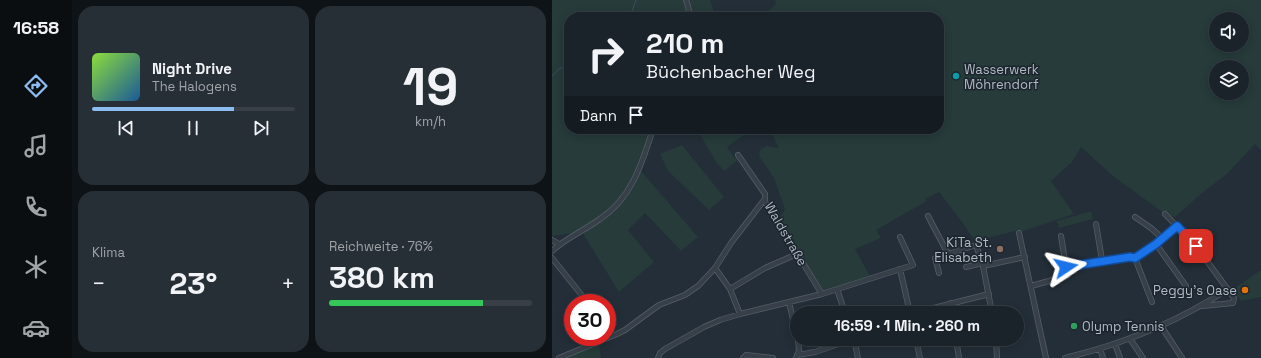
<!DOCTYPE html>
<html lang="de">
<meta charset="utf-8">
<style>
body{margin:0;font-family:"Space Grotesk",sans-serif;background:#272f36;color:#f1f3f6;height:100vh;display:flex;flex-direction:column;font-size:15px;white-space:nowrap}
*{box-sizing:border-box;margin:0}
p{font-size:13px;color:#9fa4a8}
.icon{flex:none;width:22px;height:22px;fill:none;stroke:currentColor;stroke-width:2;stroke-linecap:round;stroke-linejoin:round}
.map{position:relative;flex:1;overflow:hidden}
.panel{display:flex;flex-direction:column;gap:6px;padding:6px;background:#0e1317;width:480px}
.panel>*{flex:none}
.banner{position:absolute;left:12px;top:12px;width:380px;height:122px;border-radius:16px;box-shadow:0 2px 10px #0003,0 0 0 1px #383f47;background:#1a222a;color:#f1f3f6;overflow:hidden}
.controls{position:absolute;left:657px;top:12px;display:grid;gap:8px}
.controls a{display:grid;place-items:center;width:40px;height:40px;border-radius:50%;background:#1a222a;box-shadow:0 2px 10px #0003,0 0 0 1px #383f47;font-size:20px}
.speed{position:absolute;left:12px;top:294px;display:flex;gap:8px;font-size:20px;font-weight:700;text-align:center}
.speed>*{display:grid;place-content:center;width:52px;height:52px;border-radius:50%;background:#1a222a;box-shadow:0 2px 10px #0003,0 0 0 1px #383f47;line-height:1}
.speed .limit{border:6px solid #d22;background:#fff;color:#111}
.pin{position:absolute;display:grid;place-items:center;width:34px;height:34px;color:#fff;margin:-17px;border-radius:8px;box-shadow:0 2px 6px #0006}
.me{position:absolute;width:44px;margin:-22px;rotate:80deg;stroke-linejoin:round;filter:drop-shadow(0 0 3px #0008)}
.turn{display:flex;align-items:center;gap:14px;height:84px;padding:0 16px;font-size:18px}
.turn .icon{width:52px;height:52px;stroke-width:2.5}
.turn b{display:block;font-size:28px;line-height:34px}
.then{display:flex;align-items:center;height:38px;padding:0 16px;background:#0003;gap:8px;font-size:15px}
.big{font-size:30px;font-weight:700;line-height:1.1}
.panel .tile{flex:1;display:flex;flex-direction:column;justify-content:center;gap:6px;min-width:0;padding:0 14px;border-radius:16px;background:#272f36}
.panel .dial{align-items:center;gap:0}
.dial b{font-size:52px;line-height:1}
.song{display:flex;align-items:center;gap:12px}
.cover{width:48px;height:48px;border-radius:6px;background:linear-gradient(135deg,hsl(90 70% 55%),hsl(210 70% 35%))}
.played{height:4px;border-radius:2px;background:linear-gradient(90deg,#8cbcf0 70%,#383f47 70%)}
.keys{display:flex;justify-content:space-around;direction:ltr}
.heat{display:flex;justify-content:space-between;align-items:center;font-size:22px;direction:ltr}
.charge{height:6px;border-radius:3px;background:linear-gradient(90deg,#34c759 76%,#383f47 0)}
.panel .tiles{flex:1;display:grid;gap:6px;grid-template-columns:repeat(2,1fr)}
.trip{position:absolute;left:238px;top:306px;width:234px;height:40px;border-radius:20px;background:#1a222a;box-shadow:0 2px 10px #0003,0 0 0 1px #383f47;font-weight:700;line-height:40px;text-align:center}
main{display:flex;flex:1;min-height:0}
.tabs{display:flex;flex-direction:column;width:72px;justify-content:space-around;align-items:center;background:#0a0e11;color:#9fa4a8}
.tabs .icon{width:28px;height:28px}
.tabs .active{color:#8cbcf0}
.tabs b{font-size:18px;color:#f1f3f6}
.map>svg:first-child{display:block}
</style>
<main>
<nav class="tabs">
<b>16:58</b>
<svg class="icon active" aria-label="directions" viewBox="0 0 24 24"><path d="M12 3l9 9-9 9-9-9zM9 14v-3h6M13 9l2 2-2 2"/></svg>
<svg class="icon" aria-label="music" viewBox="0 0 24 24"><path d="M9 18V5l10-2v13"/><circle cx="6" cy="18" r="3"/><circle cx="16" cy="16" r="3"/></svg>
<svg class="icon" aria-label="phone" viewBox="0 0 24 24"><path d="M5 4h4l2 5-3 2q2 4 5 5l2-3 5 2v4C11 20 4 13 5 4z"/></svg>
<svg class="icon" aria-label="climate" viewBox="0 0 24 24"><path d="M12 3v18M4 7l16 10M4 17L20 7"/></svg>
<svg class="icon" aria-label="car" viewBox="0 0 24 24"><path d="M5 17H2v-5l4-1 3-4h7l3 4 3 1v5h-3M9 17h6M6 11h13"/><circle cx="7" cy="17" r="2"/><circle cx="17" cy="17" r="2"/></svg>
</nav>
<section class="panel">
<div class="tiles">
<div class="tile">
<div class="song"><i class="cover"></i><div><b>Night Drive</b><p>The Halogens</p></div></div>
<div class="played"></div>
<div class="keys"><svg class="icon" aria-label="previous" viewBox="0 0 24 24"><path d="M18 5L8 12l10 7zM5 5v14"/></svg><svg class="icon" aria-label="pause" viewBox="0 0 24 24"><path d="M8 5v14M16 5v14"/></svg><svg class="icon" aria-label="next" viewBox="0 0 24 24"><path d="M6 5l10 7-10 7zM19 5v14"/></svg></div>
</div>
<div class="tile dial"><b>19</b><p>km/h</p></div>
<div class="tile"><p>Klima</p>
<div class="heat"><a>−</a><b class="big">23°</b><a>+</a></div>
</div>
<div class="tile"><p>Reichweite · 76%</p><b class="big">380 km</b><div class="charge"></div></div>
</div>
</section>
<div class="map">
<svg width="709" height="358" viewBox="0 0 709 358">
<rect width="100%" height="100%" fill="#232e38"/>
<path fill="#263b3a" fill-rule="evenodd" d="M0,0H158L164,17H17V129H100L89,171L146,237L129,251L93,213L76,230L102,262L67,292L30,232L0,236Z
M223,0H709V150L703,144L675,174L650,193L623,217L613,214L561,176L529,147L520,162L499,181L522,214L468,232L467,230L423,241L410,222L387,192L373,199L375,201L324,230L329,238L303,249L318,276L272,291L226,220L233,209L222,178L207,156L208,150L214,146L227,148L217,129H387V17H209L224,4ZM664,19H690V45H664ZM664,67H690V93H664Z
M129,129H200L175,147L185,161L172,171L165,163L147,133L144,131Z
M130,145L172,197L157,210L116,171L108,154Z
M539,211L541,219L507,228L505,221Z
M709,270V297L689,301L680,290Z
M47,344L49,358H13Z"/>
<g fill="none" stroke-linecap="round" stroke-linejoin="round">
<path stroke="#3a4d61" stroke-width="1" d="M78,17L84,0
M0,76L7,69L17,65"/>
<defs>
<path id="minor" d="M134,0L136,6L138,17
M186,155L213,194V199L212,200L270,294
M613,214L644,246L682,298L681,303L650,306
M376,216L396,254L424,245L431,266
M583,217L599,228L610,238
M544,224L550,260
M467,233L494,358
M509,236L514,267
M0,240L7,244
M604,244L634,286
M0,251C14,238 33,230 48,219C80,198 90,163 101,129
M0,258L36,303
M583,258L600,302
M414,267L430,263
M163,268L178,289L188,314
M348,269L358,313
M387,273L383,258L396,254
M479,286L515,276L514,267L578,257L583,258L604,244L625,225
M178,289L213,268L245,254
M285,289L293,313
M237,302L245,337
M399,303L400,313
M362,313L437,294
M440,313L431,266L473,257
M609,326L630,358
M302,339L306,358
M364,339L368,358
M404,339L407,358
M444,339L445,358
M578,339L591,358
M563,344L568,358
M548,349L551,358
M246,355L263,352L301,339
M7,358L65,334L73,330L107,305L133,295L146,286L163,268L179,243L212,200
M106,358L108,353L113,349L152,327L168,320L188,314L270,294L361,265L348,237
M191,358L194,355L221,358
M244,358L247,351L246,339
M513,358C571,344 626,322 676,289"/>
</defs>
<use href="#minor" stroke="#555e67" stroke-width="6"/>
<use href="#minor" stroke="#374049" stroke-width="4.5"/>
</g>
<g fill="none" stroke-linecap="round" stroke-linejoin="round">
<defs>
<path id="route" d="M514,267L578,257L583,258L604,244L625,226L644,246"/>
</defs>
<use href="#route" stroke="#114b97" stroke-width="10"/>
<use href="#route" stroke="#1a73e8" stroke-width="7"/>
</g>
<circle fill="#0f9aa8" stroke="#1c252e" stroke-width="1.5" cx="404" cy="76" r="4"/>
<circle fill="#8d6e63" stroke="#1c252e" stroke-width="1.5" cx="448" cy="249" r="4"/>
<circle fill="#e8710a" stroke="#1c252e" stroke-width="1.5" cx="693" cy="290" r="4"/>
<circle fill="#2e9e5b" stroke="#1c252e" stroke-width="1.5" cx="522" cy="326" r="4"/>
<g text-anchor="middle" dominant-baseline="central" stroke-width="3" stroke-linejoin="round" paint-order="stroke">
<g font-size="13" fill="#b2bbc5" stroke="#1c252e" text-anchor="start">
<text x="412" y="69">Wasserwerk<tspan x="412" dy="15">Möhrendorf</tspan></text>
<text x="440" y="242" text-anchor="end">KiTa St.<tspan x="440" dy="15">Elisabeth</tspan></text>
<text x="685" y="290" text-anchor="end">Peggy’s Oase</text>
<text x="530" y="326">Olymp Tennis</text>
</g>
<g font-size="13" fill="#b2bbc5" stroke="#1c252e">
<text transform="translate(234 234) rotate(60)">Waldstraße</text>
</g>
</g>
</svg>
<div class="controls">
<a><svg class="icon" aria-label="sound" viewBox="0 0 24 24"><path d="M4 9h4l5-4v14l-5-4H4zM17 9q2 3 0 6"/></svg></a>
<a><svg class="icon" aria-label="layers" viewBox="0 0 24 24"><path d="M12 4l9 5-9 5-9-5zM3 14l9 5 9-5"/></svg></a>
</div>
<div class="speed"><div class="limit">30</div></div>
<div class="pin" style="left:644px;top:246px;background:#d93025"><svg class="icon" aria-label="arrive" viewBox="0 0 24 24"><path d="M6 21V4h12l-3 4 3 4H6"/></svg></div>
<svg class="me" style="left:514px;top:267px" viewBox="-20 -20 40 40"><path d="M0-17L14 15 0 8-14 15z" fill="#1a73e8" stroke="#fff" stroke-width="4"/></svg>
<div class="trip">16:59 · 1 Min. · 260 m</div>
<div class="banner">
<div class="turn"><svg class="icon" aria-label="right" viewBox="0 0 24 24"><path d="M7 20v-9h11M14 6l5 5-5 5"/></svg><div><b>210 m</b>Büchenbacher Weg</div></div>
<div class="then">Dann<svg class="icon" aria-label="arrive" viewBox="0 0 24 24"><path d="M6 21V4h12l-3 4 3 4H6"/></svg></div>
</div>
</div>
</main>
